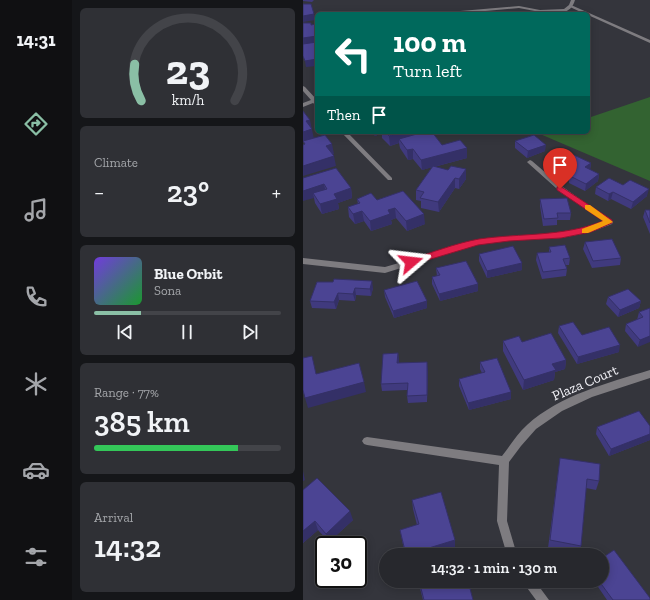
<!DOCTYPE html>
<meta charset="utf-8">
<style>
body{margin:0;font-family:"Zilla Slab",serif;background:#2f3035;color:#f1f3f6;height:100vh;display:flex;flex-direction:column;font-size:15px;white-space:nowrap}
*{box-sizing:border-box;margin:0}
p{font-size:13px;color:#a4a6aa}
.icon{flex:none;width:22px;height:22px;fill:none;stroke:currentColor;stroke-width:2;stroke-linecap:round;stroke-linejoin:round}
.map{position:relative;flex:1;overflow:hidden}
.side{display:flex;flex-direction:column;gap:8px;padding:8px;background:#151619;width:231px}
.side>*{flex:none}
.banner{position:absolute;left:12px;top:12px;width:275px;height:122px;border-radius:6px;box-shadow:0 2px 10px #0003,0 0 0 1px #434449;background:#00695c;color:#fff;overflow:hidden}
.speed{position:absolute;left:12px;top:536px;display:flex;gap:8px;font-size:20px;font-weight:700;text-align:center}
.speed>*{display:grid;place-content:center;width:52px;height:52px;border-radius:50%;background:#27282d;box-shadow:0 2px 10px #0003,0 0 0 1px #434449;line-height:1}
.speed .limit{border:2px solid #111;border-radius:6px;background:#fff;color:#111}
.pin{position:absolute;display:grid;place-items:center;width:34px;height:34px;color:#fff;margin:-41px -17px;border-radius:50% 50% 50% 0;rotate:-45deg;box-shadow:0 0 4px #0007}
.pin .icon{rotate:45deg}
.me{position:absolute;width:44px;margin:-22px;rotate:73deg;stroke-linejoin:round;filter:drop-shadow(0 0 3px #0008)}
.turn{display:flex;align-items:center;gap:14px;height:84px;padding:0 12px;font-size:18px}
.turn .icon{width:52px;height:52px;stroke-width:2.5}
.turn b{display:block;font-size:28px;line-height:34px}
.then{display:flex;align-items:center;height:38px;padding:0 12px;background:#0003;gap:8px;font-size:15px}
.big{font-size:30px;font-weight:600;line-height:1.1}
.side .tile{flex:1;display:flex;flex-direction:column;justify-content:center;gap:6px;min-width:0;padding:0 14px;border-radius:6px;background:#2f3035}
.side .dial{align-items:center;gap:0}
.dial svg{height:104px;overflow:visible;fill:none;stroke:#434449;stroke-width:7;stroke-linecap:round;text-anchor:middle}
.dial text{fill:#f1f3f6;stroke:none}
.song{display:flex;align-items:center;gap:12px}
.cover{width:48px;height:48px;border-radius:6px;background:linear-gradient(135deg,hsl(260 70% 55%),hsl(130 70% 35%))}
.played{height:4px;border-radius:2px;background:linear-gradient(90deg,#8abfa5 25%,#434449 25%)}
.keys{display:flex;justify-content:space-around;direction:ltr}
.heat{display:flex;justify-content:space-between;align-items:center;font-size:22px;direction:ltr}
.charge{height:6px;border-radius:3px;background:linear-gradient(90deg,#34c759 77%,#434449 0)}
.trip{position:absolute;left:76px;top:548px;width:230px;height:40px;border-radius:20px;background:#27282d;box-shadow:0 2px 10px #0003,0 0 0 1px #434449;font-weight:600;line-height:40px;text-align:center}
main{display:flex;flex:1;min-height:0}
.tabs{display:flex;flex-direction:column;width:72px;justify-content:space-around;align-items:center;background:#101012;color:#a4a6aa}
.tabs .icon{width:28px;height:28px}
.tabs .on{color:#8abfa5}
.tabs b{font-size:18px;color:#f1f3f6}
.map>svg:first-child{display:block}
</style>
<main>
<nav class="tabs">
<b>14:31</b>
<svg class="icon on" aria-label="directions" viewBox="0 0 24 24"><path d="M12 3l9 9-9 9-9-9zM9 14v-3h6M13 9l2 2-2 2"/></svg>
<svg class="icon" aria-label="music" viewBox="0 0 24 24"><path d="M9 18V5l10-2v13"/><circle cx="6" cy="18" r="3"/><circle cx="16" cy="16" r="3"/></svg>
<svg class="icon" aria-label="phone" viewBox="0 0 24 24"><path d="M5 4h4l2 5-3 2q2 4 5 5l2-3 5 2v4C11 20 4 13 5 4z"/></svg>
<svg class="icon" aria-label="climate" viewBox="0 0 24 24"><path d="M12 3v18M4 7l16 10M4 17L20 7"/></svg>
<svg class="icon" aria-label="car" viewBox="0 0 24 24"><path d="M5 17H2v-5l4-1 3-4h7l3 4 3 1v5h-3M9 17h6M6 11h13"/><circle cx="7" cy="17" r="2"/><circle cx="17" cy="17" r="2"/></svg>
<svg class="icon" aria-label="filters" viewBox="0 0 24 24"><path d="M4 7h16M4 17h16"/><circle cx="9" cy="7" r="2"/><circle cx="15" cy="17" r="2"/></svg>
</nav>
<section class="side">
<div class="tile dial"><svg viewBox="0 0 100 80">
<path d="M14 69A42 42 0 1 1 86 69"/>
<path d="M14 69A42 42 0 0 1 9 41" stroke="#8abfa5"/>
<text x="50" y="56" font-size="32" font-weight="700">23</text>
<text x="50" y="72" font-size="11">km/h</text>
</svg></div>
<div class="tile"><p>Climate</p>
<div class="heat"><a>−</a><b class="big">23°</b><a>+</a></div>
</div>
<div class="tile">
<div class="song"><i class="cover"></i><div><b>Blue Orbit</b><p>Sona</p></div></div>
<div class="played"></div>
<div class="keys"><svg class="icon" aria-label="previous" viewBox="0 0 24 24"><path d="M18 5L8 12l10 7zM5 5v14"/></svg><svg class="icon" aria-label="pause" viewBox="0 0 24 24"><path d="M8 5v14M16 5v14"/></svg><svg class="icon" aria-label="next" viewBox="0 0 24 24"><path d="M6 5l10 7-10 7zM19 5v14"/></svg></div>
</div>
<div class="tile"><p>Range · 77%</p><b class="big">385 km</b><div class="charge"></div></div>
<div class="tile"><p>Arrival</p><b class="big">14:32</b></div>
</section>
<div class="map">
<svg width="347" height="600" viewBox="0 0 347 600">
<rect width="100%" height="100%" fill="#34353c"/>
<path fill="#336331" d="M347,97V181L237,134L244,132H285V118Z"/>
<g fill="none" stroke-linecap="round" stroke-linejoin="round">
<path fill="#7e7c80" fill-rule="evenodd" d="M268,5L347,40V43L285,15V14H282L267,7L266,6Z
M227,160L229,161L257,185L308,221L309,222L308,223H304L253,188L225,163L224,162Z"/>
<path fill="#7e7c80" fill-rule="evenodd" d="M268,0H272C270,7 266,11 259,13L257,12H237L216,8L150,14H132L134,13L216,6L237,10L261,9L266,5Z
M0,86L2,87L14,100V106L10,103L0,107V103L8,100L0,91Z
M38,132H44L89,178V180H85Z
M306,220L310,222L309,224L288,232L258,238L207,240L175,244L82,273L0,264V258L82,267L175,240L207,236L258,234L283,228Z
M347,370V378L289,397L259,411L233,429L218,446L206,462L204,521L214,555H204L194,521L196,465L64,445L61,444L59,441L61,438L64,437L199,456C207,446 214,434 224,425C257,395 305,383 347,370Z
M219,581H232L246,600H233Z"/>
</g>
<path fill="#403a7e" d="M0,0H11L9,2L0,1Z
M69,132H112V134L139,145L164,158L131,167L145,170L163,169V179L156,189L152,188L136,212L118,208V201L113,200V190L129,167L119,170L110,159L105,160L97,148L96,143L87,146L79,138V133L72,136Z
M212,141L242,151L224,158L212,148Z
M288,163L287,170L296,174L295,181L282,191L266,183V178L254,172L255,165Z
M0,178L48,188L49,198L35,203L36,209L19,214L12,203L11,198Z
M293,187L344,196L328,209L308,199L305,201L292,194Z
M100,191L122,224L104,231L93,218L88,220L89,224L68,231L61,221L52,224L46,217L45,207L55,204L54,199L74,200Z
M237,199L268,213L267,220H254V225L240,226L237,206Z
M342,210H347V234L340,217Z
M282,242L318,258L317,265L289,268L280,249Z
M246,247L267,258L266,265H263L264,269L263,276L239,279L233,260L234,253L246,252Z
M176,254L219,263V270L184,278L176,261Z
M133,268L175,291L137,301L129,284V277L134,276Z
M14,282L70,288L68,296L53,295L52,301L36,300L33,309L9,308L7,301Z
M81,290L124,308L91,318L82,297Z
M305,297L338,301L336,308L315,317L303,304Z
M347,308L335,347L322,331L323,324L334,320L336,312Z
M256,326L279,335L316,352L274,364L255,333Z
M200,341L219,342L263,360L262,369L252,372L251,380L220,390L200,351Z
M95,353L96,363L125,369L124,402L105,403L104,396V390L79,391L78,384Z
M177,362L208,399L166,410L156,386V379L179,373L177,369Z
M347,426V440L306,456L293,434L294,427Z
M257,458L296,481L293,490L283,488L278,546L276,554L245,548Z
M0,490L50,520L26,542L15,530L0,543Z
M109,500L152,540V549L133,555H102L97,530L114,525L110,509Z
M115,581H165L170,600H120Z
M291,581H299L347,600H304Z"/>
<path fill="#343067" d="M11,14L12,20L0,22V16Z
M14,36V43L0,44V38Z
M14,59V66L3,67L2,61Z
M7,120L11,139L0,142V132L3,121Z
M72,132H79V133L72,136Z
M99,132H112V138L96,139V143L87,146L86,136Z
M29,144L31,154L25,156L23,146Z
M243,145L242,151L224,158L225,151Z
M164,148V158L119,170L118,160Z
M110,149V159L105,160L104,150Z
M31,156L33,166L0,176V166Z
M288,163L287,170L282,167Z
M163,169V179L156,189V179Z
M296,174L295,181L282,191L283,184Z
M152,178V188L136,212L135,202Z
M21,184L23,194L10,193L11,198L0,201V191Z
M48,188L49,198L35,203L36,209L19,214L17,204L31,194Z
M346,189L344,196L328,209L330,202Z
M310,192L308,199L305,201L306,194Z
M92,208L93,218L88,220L89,224L68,231L67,221L85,210Z
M59,211L61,221L52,224L50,214Z
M121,214L122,224L104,231L103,221Z
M219,263V270L184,278V271Z
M69,281L70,288L68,296L67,289Z
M175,284V291L137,301L136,294Z
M52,288L53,295L52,301L50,294Z
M35,293L36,300L33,309L31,302Z
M124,301V308L91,318L90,311Z
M338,301L336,308L315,317L317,310Z
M347,336V342L335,347L337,340Z
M317,345L316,352L274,364L275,357Z
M95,353L96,360L95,370L94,363Z
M263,360L262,369L252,372L251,380L220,390L221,380L249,364Z
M124,362L125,369L124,402Z
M61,382L63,392L5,408L2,398Z
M208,392V399L166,410L165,403Z
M347,434V440L306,456L308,449Z
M0,471L2,480L0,481Z
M47,511L50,520L26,542L23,534Z
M12,521L15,530L0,543V531Z
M152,540V549L133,555H104Z"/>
<path fill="#4b4493" stroke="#343067" d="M0,4H8L11,14L0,16Z
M0,23H8V25L13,24L14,36L0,38Z
M14,42V59L2,61L0,56V44Z
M0,111L7,120L3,121L9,129L0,132Z
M82,132H99L86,136Z
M121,132H129L139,145L157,140L164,148L118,160L110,149L104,150L96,139Z
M22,135L29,144L23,146L31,156L0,166V145L2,144L0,141Z
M231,135L243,145L225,151L212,141Z
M271,155L288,163L282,167L296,174L283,184L267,176L270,173L255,165Z
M130,166L145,170L148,166L163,169L156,179L152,178L135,202L117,198L121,192L113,190Z
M33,168L48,188L31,194L34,199L17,204L10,193L24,189L21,184L0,191V178Z
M306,178L320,185L327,180L346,189L330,202L310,192L306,194L293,187Z
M100,191L121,214L103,221L92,208L85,210L87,214L67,221L59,211L50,214L45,207L57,203L54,199L68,193L74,200Z
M264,198L268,213H254L255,218L241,219L237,199Z
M342,210H347V223Z
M309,239L318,258L290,261L282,242Z
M262,245L267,258L260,259L264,269L240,272L234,253L248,252L246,247Z
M210,246L219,263L184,271L176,254Z
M163,261L175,284L136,294L129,277L137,275L133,268Z
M31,279L69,281L67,289L52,288L50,294L35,293L31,302L7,301L14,282H30Z
M114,281L124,301L90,311L81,290Z
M325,289L338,301L317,310L305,297Z
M347,308V336L337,340L323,324L340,317L336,312Z
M270,322L279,335L306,327L317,345L275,357L256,326Z
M248,333L263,360L249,364L253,370L221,380L200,341L216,336L219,342Z
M95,353L94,363L124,362V395L104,396L105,383L78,384L80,354Z
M9,356L13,374L56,363L61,382L2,398L0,390V358Z
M194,358L208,392L165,403L156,379L182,372L177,362Z
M336,411L347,426V434L308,449L294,427Z
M257,458L297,464L296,481L284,479L278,546L247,540Z
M14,478L47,511L23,534L12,521L0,531V490Z
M138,492L152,540L103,555L97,530L116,524L109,500Z
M155,549L157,555H134Z
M311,550L347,598V600H310L296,581H299V558Z
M116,581H165L170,600H121Z"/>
<path fill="#e11d48" stroke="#92132f" d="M257,186L309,220V223L288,232L258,238L206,241L175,245L108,265L104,262L105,260C128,253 153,243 176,239C218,233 260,237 300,221L254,190V187Z"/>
<path fill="#f59e0b" d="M282,205H287L310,222L285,233H279V229L300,221L282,209Z"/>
<g text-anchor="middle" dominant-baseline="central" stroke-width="4" stroke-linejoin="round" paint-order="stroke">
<g font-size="14" fill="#f4f4f9" stroke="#34353c">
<text transform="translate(282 383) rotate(-23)">Plaza Court</text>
</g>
</g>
</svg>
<div class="speed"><div class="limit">30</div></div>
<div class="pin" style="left:257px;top:189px;background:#d93025"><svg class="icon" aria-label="arrive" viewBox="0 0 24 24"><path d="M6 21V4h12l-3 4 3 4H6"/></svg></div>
<svg class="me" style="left:108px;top:262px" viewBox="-20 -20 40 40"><path d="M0-17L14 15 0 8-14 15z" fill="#e11d48" stroke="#fff" stroke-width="4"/></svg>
<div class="trip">14:32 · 1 min · 130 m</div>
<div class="banner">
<div class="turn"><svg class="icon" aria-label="left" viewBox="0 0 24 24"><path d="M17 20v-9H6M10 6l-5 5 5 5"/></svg><div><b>100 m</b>Turn left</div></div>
<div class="then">Then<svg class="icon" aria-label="arrive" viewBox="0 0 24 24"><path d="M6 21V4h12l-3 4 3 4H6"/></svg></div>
</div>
</div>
</main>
